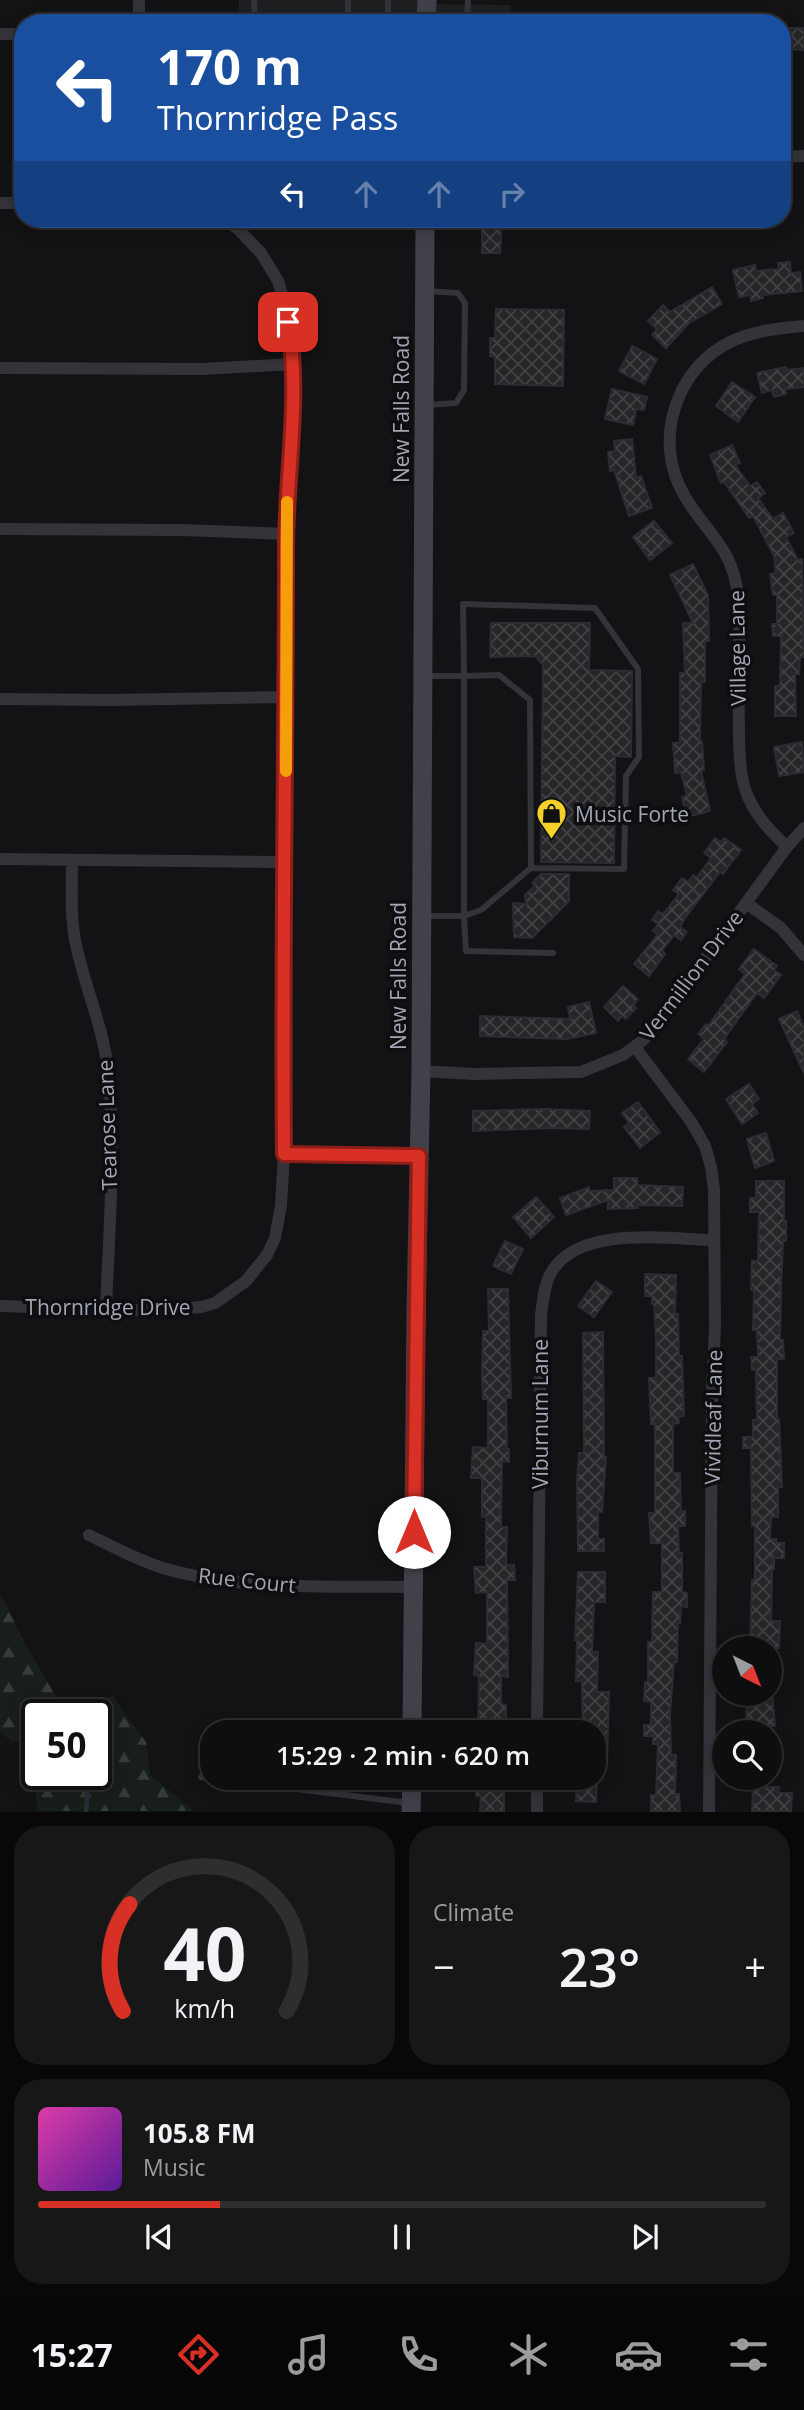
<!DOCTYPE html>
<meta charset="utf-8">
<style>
body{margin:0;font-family:"Open Sans",sans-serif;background:#171718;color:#f1f3f6;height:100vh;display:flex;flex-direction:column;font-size:26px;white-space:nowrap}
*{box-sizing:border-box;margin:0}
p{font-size:23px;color:#9b9c9e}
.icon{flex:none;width:38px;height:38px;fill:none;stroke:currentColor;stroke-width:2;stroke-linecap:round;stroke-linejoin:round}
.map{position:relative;height:1812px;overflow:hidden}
.details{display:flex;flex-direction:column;gap:14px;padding:14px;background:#080808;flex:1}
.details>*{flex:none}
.hud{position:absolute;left:14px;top:14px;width:777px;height:214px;border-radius:28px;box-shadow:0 4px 18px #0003,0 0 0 2px #2e2e2f;background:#1a4fa0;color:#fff;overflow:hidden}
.needle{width:46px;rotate:138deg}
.controls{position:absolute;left:712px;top:1636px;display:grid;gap:14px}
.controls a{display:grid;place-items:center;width:70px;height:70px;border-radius:50%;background:#0e0e0f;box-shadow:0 4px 18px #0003,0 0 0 2px #2e2e2f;font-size:35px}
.speed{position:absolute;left:21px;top:1699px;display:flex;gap:14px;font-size:35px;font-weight:700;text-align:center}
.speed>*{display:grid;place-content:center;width:91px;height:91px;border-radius:50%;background:#0e0e0f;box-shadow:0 4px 18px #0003,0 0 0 2px #2e2e2f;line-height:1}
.speed .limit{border:4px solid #111;border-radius:10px;background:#fff;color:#111}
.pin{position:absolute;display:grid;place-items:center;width:60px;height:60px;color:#fff;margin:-30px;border-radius:14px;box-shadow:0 4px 10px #0006}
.me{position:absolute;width:77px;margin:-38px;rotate:0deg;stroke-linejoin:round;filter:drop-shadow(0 0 5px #0008)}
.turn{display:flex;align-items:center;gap:24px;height:147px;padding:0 28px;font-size:32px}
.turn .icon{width:91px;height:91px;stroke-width:2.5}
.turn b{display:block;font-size:49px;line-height:60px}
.lanes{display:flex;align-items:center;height:66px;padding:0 28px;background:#0003;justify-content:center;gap:35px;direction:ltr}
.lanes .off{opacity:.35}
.big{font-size:52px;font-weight:600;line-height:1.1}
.details .widget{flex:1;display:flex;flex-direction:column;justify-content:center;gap:10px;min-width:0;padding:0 24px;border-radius:28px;background:#171718}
.details .dial{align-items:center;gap:0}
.dial svg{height:182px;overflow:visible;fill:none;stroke:#2e2e2f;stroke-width:7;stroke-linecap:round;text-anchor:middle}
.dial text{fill:#f1f3f6;stroke:none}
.song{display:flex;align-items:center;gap:21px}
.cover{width:84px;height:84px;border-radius:10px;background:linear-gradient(135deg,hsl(320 70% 55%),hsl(270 70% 35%))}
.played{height:7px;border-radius:4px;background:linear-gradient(90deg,#d93025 25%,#2e2e2f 25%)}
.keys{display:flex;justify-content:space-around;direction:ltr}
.heat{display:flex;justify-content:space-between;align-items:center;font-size:38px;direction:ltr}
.details .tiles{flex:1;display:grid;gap:14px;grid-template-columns:1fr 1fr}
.widget:last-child{grid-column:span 2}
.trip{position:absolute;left:200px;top:1720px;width:406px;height:70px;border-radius:28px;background:#0e0e0f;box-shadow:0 4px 18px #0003,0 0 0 2px #2e2e2f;font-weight:600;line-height:70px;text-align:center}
.tab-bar{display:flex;height:112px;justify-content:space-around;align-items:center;background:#060606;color:#9b9c9e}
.tab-bar .icon{width:49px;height:49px}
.tab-bar .current{color:#d93025}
.tab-bar b{font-size:32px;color:#f1f3f6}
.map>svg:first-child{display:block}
</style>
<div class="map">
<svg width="804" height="1812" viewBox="0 0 804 1812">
<defs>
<pattern id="forest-firs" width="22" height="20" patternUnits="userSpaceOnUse" patternTransform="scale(1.75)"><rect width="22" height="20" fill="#181f1a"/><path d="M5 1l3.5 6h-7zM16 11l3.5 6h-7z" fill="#363d39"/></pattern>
<pattern id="building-cross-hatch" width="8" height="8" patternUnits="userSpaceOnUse" patternTransform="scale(1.75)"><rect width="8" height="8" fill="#262528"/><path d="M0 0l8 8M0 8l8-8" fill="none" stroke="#424245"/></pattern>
</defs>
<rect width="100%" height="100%" fill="#131214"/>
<path fill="#1f1e21" d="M239,0H420V4L511,5V23H239Z"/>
<path fill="url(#forest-firs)" d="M0,1593L26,1645L65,1711L113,1696L146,1742L150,1775L194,1811H37L36,1791L54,1775L96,1774V1715H37V1744L11,1741L0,1732Z"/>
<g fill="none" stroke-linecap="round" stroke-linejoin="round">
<path stroke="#282f38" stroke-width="4.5" d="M83,1774L88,1789L86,1812"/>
</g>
<path fill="url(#building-cross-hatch)" stroke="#2d2c30" stroke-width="2" d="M786,28H804V50L786,49Z
M482,219H502L500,253H482Z
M790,262L791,273L800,272L802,291L762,295L763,298L751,301L750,295L739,297L733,270L755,265L756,271L779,269L778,263Z
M712,287L722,304L689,323L666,348L652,335L657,329L648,321L663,305L670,312Z
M496,309L564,310L563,386L495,384V357L490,356V338H495Z
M632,346L657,359L644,384L619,371Z
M786,367V370L804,368V387L785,389L786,394L774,397L772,390L762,393L757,373Z
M732,382L755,397L738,422L716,406Z
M612,389L647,397L644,410L636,409L633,425L605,419Z
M632,439L636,478L641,476L652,508L629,516L614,470L610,471L608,452L615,451L614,441Z
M732,445L740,463L735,465L750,486L757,482L765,493L758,498L773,519L783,513L794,533L786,537L798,560L802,559L804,657H800L799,674H795L796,716H775V686H780L781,636H773L772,624H777V595H773L770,574L776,573L774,556L753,516L749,518L724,482L721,483L710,455Z
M654,521L672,543L650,560L633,537Z
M693,564L708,595L709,641H705V682H701L700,741H702L704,770L701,771L710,811L687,817L682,797L687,796L681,772L675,773L673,743H680V673H685L683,623H693L670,575Z
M491,623H590L589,670L632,671L631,757L615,756L614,863L541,862L543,665L535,656L490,657Z
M802,742L804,772L779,776L774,747Z
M715,838L721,842L724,838L741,850L723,874L720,872L685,918L680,927L687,932L681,940L674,935L662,951L665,954L649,976L634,964L658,934L653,931L658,924L652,920L658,911L663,914L679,894L673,890L682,878L688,882L693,875L697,877L711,858L704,853Z
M541,874H569V901L532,938L514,937L513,903L526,904L525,895L535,886L532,883Z
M754,949L777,966L774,970L781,975L764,998L757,993L724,1039L727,1042L704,1072L688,1059L704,1039L698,1034L706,1024L708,1026L745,974L739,969Z
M623,986L638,999L633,1005L636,1008L626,1019L622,1016L618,1021L604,1007Z
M589,1002L596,1033L567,1039L480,1036V1016L570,1019L568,1007Z
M797,1011L804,1027V1073L779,1019Z
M749,1084L759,1099L752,1104L758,1113L742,1124L726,1099Z
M638,1102L660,1132L640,1148L624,1127L629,1123L622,1113Z
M545,1109L590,1111L589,1129L550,1128L473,1131V1111Z
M766,1133L774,1161L755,1168L747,1139Z
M614,1178H637L638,1185L683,1187L682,1206L638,1205V1208L608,1209V1200L566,1215L560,1198L589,1187L590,1191L614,1190Z
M756,1181H784V1221H786V1241H783L781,1291L780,1340H783L784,1359H777V1419H779L782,1487H778V1517H771L770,1539H776V1543H784V1558H774V1569H772L771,1621H780L779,1648H750L752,1580H755V1526H752L751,1448H743V1437H753V1420H757L756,1370H752L751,1357H758L757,1330H753L754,1290H751L752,1261H758L759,1212H750V1198H756Z
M536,1197L554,1217L531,1238L513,1217Z
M505,1241L523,1249L511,1274L493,1266Z
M645,1274L676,1275L675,1314H678L679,1356H682L684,1416L678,1417L679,1423L673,1424V1473H680L681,1512L685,1511V1526H678L679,1553H682V1592L687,1593V1607L681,1606L680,1623H678L677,1662H674L670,1715L671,1755H676L675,1795L679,1794L680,1811H651V1795H656L658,1744H653V1736H644V1725H651V1702L644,1701L645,1682H648V1642H652L653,1592H662V1543H651L649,1513H655V1424H651L649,1378H656V1339L654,1304H652V1296H645Z
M596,1281L612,1292L594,1317L578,1306Z
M488,1289H508L511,1398H506L507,1449H509V1462L502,1461L501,1527H507L506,1565H514L515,1580H507L508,1677L501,1676V1704L506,1705V1732H478L479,1676L474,1675L476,1643L487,1644V1592L476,1593L474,1567H486V1516L482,1517V1478H471L473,1447L488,1448V1399H483L482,1377L483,1331H489Z
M603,1332L604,1457H606L602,1512L598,1511V1539H604V1551H578L577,1482L579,1453H584L583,1333Z
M578,1572H605V1602H594L592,1652H598L597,1692H609L607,1763L593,1762V1732H583L582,1681H576L577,1640H575Z
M747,1694H772L775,1726H764V1732H746Z
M476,1778H504V1811H480L481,1796H476Z
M577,1778H597L596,1802L576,1801Z
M753,1787H779L778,1793H792L791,1811H752Z"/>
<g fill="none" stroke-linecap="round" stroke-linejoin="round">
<path stroke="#333339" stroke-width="6" d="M254,0L255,23
M388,0V23
M348,23V0
M467,23L468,0
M426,291L458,293L465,303L464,390L456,403L427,405
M427,676H464V916L481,910L531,868L530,700L499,675L464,676L463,604L595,608L638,669L639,757L626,776L624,869L531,868
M423,916H464L466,951L553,953
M201,1777L409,1803"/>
<path stroke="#333339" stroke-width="12" d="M139,23V0
M0,34H23
M782,157L804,156
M0,203H23
M0,368L202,369L293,364
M0,529L182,530L286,534
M0,699L110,700L287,697
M787,847C771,832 757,817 748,797C740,779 740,759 739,739C739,713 738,686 739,660C739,638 741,617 738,596C733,547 706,533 684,495C652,441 676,367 732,341C754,331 779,328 804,326
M0,859L285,862
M72,860C72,888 70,918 76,945C85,987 103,1027 108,1070C116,1149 109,1230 106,1310
M746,903L781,928L804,955
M635,1047L692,1123L705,1146L711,1167L714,1189L715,1327L712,1394L709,1812
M421,1071L474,1074L581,1072L623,1055L642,1041L656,1026L787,847L804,828
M284,1154L419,1156
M0,1306L161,1311L201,1307L215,1303L246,1281L267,1255L275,1238L281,1206L284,1154L283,1054L286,534L293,364L284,300L278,281L261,253L238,229L224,219
M89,1535C113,1547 137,1560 163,1568C241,1591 332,1586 413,1587
M537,1732L541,1315C543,1301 544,1285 551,1273C577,1225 668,1239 714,1240
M537,1812V1778"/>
<path stroke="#414249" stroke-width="19" d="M426,23L427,0
M412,1732L416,1311L421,1071L425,219
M411,1812L412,1778"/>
</g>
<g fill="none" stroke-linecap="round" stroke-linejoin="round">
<defs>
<path id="route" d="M288,322C301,395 286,474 286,549C286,751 282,953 284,1154L419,1156L414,1532"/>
</defs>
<use href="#route" stroke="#8d1f18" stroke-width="18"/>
<use href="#route" stroke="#d93025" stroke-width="12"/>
<path stroke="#f59e0b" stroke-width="12" d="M286,771L287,502"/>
</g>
<defs>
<symbol id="shop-pin" viewBox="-11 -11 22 30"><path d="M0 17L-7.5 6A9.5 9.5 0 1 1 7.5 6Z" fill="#f6d129" stroke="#0e0d0f"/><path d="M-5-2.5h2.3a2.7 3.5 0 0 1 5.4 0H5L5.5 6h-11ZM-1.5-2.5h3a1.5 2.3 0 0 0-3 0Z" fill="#111"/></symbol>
</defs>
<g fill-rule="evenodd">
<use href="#shop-pin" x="534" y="796" width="35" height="47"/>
</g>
<g text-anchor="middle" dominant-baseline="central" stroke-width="7" stroke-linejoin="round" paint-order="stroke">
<g font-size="21" fill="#a3a6b5" stroke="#0e0d0f">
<text transform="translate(401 409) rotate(-90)">New Falls Road</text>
<text transform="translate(737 648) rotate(-91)">Village Lane</text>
<text transform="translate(691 975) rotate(-53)">Vermillion Drive</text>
<text transform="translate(398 976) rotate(-90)">New Falls Road</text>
<text transform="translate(107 1125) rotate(-92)">Tearose Lane</text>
<text x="108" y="1307">Thornridge Drive</text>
<text transform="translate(540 1414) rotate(-90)">Viburnum Lane</text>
<text transform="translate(713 1417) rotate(-89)">Vividleaf Lane</text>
<text transform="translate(247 1580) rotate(6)">Rue Court</text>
</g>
<g font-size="21" fill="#a3a6b5" stroke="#0e0d0f" text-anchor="start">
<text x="575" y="814">Music Forte</text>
</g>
</g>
</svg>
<div class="controls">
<a><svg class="needle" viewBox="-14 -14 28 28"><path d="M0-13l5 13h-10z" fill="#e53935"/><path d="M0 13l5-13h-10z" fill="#9b9c9e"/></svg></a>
<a><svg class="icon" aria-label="search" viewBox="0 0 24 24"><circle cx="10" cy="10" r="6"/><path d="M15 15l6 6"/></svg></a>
</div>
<div class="speed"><div class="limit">50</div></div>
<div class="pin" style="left:288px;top:322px;background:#d93025"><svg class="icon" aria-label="arrive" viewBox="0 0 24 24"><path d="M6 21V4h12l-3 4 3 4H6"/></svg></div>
<svg class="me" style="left:414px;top:1532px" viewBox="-20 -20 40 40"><circle r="19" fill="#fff"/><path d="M0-13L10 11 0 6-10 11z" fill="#d93025"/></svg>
<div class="trip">15:29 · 2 min · 620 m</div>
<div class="hud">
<div class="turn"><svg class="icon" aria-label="left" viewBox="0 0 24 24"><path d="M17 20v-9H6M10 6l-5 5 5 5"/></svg><div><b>170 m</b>Thornridge Pass</div></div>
<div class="lanes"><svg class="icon" aria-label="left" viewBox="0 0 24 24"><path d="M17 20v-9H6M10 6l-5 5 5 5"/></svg><svg class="icon off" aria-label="ahead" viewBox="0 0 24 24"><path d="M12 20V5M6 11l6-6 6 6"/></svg><svg class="icon off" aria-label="ahead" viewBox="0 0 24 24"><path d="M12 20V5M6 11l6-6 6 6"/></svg><svg class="icon off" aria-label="right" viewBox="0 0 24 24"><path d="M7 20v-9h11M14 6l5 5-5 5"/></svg></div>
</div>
</div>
<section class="details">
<div class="tiles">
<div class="widget dial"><svg viewBox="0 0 100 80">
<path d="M14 69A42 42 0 1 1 86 69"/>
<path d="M14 69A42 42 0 0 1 17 22" stroke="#d93025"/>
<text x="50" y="56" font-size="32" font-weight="700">40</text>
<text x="50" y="72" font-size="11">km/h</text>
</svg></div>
<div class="widget"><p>Climate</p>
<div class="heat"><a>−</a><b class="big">23°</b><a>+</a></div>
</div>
<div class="widget">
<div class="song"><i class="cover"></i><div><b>105.8 FM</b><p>Music</p></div></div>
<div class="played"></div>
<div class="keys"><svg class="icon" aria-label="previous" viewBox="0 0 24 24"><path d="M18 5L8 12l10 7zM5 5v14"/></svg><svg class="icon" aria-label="pause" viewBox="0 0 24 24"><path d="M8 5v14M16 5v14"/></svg><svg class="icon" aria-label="next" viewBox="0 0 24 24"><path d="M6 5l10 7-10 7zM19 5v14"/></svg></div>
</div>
</div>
</section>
<nav class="tab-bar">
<b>15:27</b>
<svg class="icon current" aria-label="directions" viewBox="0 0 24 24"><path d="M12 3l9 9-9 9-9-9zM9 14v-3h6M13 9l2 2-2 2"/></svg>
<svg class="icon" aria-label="music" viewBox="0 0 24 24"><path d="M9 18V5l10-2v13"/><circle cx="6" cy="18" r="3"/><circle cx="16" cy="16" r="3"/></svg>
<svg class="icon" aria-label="phone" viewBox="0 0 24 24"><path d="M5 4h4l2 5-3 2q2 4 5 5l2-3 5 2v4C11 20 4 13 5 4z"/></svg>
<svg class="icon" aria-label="climate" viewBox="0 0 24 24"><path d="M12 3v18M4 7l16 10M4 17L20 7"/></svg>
<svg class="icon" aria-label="car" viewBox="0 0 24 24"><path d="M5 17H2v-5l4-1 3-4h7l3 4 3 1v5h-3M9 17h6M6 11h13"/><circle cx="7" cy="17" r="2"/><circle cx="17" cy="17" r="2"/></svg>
<svg class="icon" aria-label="filters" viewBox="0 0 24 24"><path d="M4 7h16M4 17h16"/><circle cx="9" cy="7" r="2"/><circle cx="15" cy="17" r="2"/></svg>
</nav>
